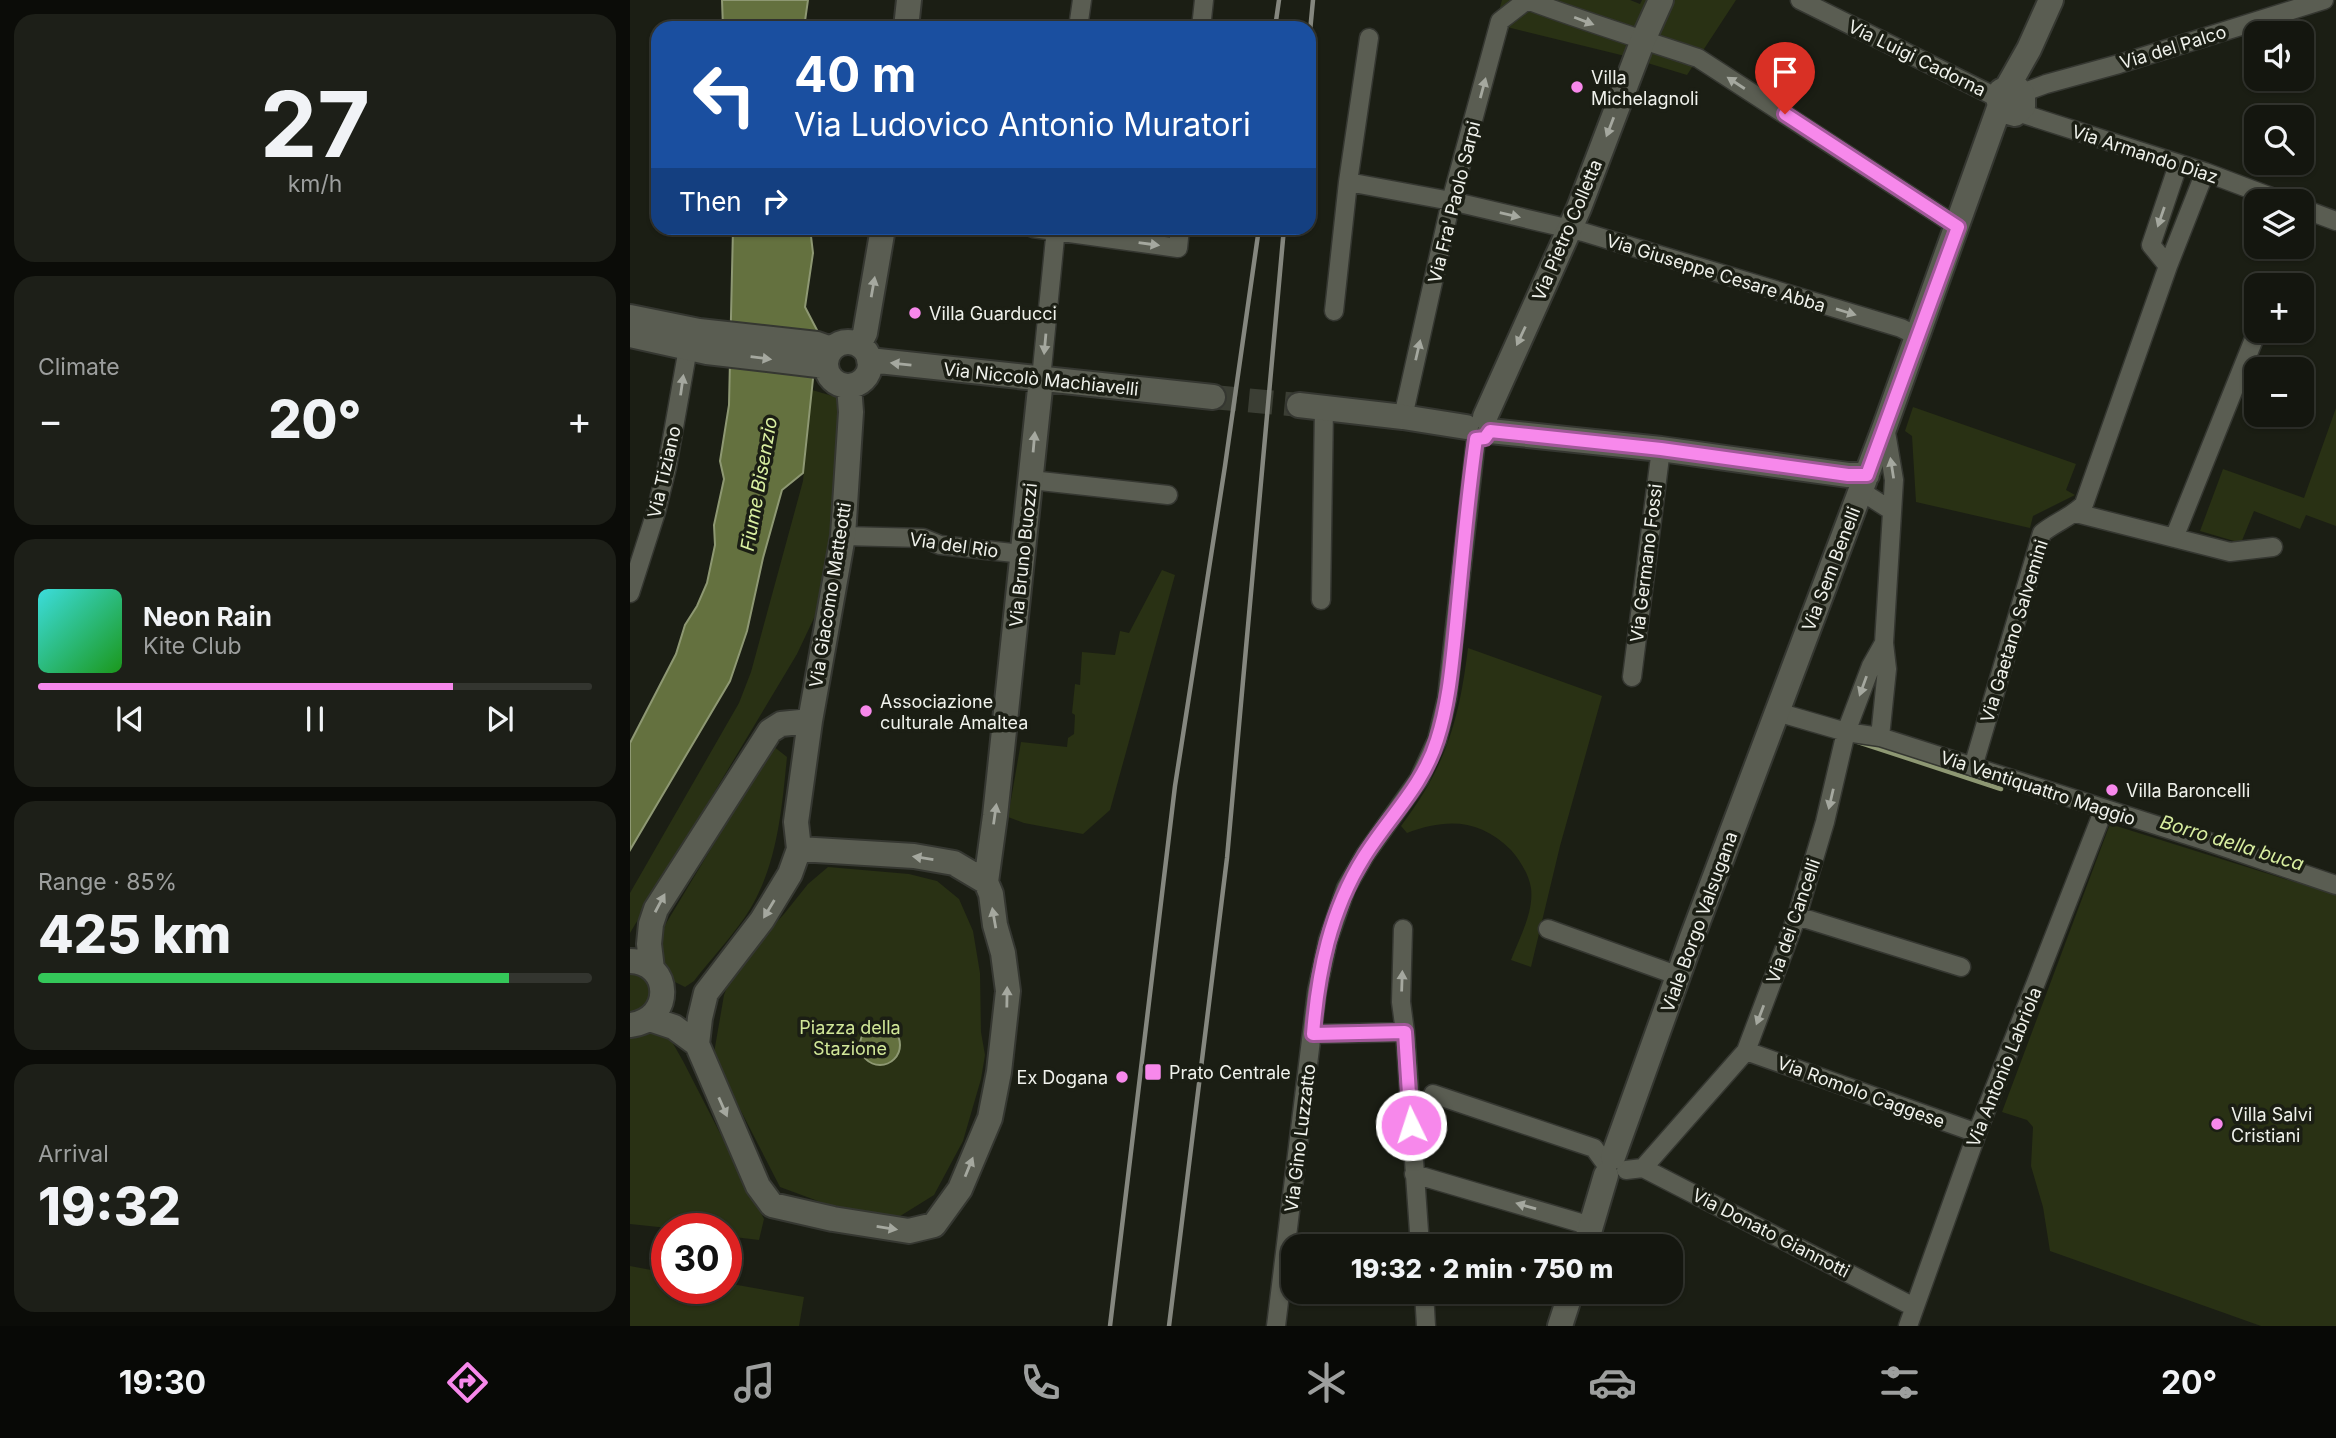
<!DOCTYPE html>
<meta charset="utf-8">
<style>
body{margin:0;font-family:Inter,sans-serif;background:#1d1f18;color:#f1f3f6;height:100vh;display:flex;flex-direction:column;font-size:26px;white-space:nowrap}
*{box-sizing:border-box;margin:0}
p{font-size:23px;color:#9d9f9e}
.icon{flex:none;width:38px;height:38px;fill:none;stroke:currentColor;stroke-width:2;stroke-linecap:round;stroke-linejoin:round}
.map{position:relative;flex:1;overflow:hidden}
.drawer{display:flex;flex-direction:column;gap:14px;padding:14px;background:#0b0c08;width:630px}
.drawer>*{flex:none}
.guide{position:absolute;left:21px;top:21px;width:665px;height:214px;border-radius:21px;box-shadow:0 2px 5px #0004,0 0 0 2px #33352f;background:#1a4fa0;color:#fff;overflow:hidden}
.fabs{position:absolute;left:1614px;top:21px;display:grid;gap:14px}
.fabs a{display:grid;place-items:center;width:70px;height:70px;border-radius:14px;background:#14160f;box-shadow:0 2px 5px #0004,0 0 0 2px #33352f;font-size:35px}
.speed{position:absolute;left:21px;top:1213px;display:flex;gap:14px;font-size:35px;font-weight:700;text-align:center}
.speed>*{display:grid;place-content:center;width:91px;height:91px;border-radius:50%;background:#14160f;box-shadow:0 2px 5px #0004,0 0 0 2px #33352f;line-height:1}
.speed .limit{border:10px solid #d22;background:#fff;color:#111}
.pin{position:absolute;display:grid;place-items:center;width:60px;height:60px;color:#fff;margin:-72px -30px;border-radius:50% 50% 50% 0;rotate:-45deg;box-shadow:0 0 7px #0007}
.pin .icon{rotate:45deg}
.me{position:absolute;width:77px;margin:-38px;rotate:356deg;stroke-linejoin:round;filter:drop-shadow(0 0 5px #0008)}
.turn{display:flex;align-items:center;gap:24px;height:147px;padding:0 28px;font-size:32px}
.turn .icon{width:91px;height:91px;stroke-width:2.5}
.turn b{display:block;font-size:49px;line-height:60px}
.then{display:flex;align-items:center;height:66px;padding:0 28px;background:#0003;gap:14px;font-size:26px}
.big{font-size:52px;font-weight:800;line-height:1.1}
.drawer .tile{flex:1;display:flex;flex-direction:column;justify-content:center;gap:10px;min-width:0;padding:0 24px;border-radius:21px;background:#1d1f18}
.drawer .dial{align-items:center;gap:0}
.dial b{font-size:91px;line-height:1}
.song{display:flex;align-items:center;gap:21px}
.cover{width:84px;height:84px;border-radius:10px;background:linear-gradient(135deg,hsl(180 70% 55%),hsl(120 70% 35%))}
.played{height:7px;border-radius:4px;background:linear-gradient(90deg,#f788eb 75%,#33352f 75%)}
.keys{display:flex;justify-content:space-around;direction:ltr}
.heat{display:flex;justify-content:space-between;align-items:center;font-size:38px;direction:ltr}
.charge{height:10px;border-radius:5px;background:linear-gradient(90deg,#34c759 85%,#33352f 0)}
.trip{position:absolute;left:651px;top:1234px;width:402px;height:70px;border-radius:21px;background:#14160f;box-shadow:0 2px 5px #0004,0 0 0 2px #33352f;font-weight:800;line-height:70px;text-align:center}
.dock{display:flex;height:112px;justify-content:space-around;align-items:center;background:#080906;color:#9d9f9e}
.dock .icon{width:49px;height:49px}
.dock .selected{color:#f788eb}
.dock b{font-size:32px;color:#f1f3f6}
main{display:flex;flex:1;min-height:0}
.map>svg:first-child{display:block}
</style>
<main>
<section class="drawer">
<div class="tile dial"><b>27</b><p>km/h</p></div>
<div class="tile"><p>Climate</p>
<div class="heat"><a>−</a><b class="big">20°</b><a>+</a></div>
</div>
<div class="tile">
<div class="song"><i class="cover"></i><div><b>Neon Rain</b><p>Kite Club</p></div></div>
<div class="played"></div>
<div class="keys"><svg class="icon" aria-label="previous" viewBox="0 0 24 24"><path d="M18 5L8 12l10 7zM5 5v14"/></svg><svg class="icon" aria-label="pause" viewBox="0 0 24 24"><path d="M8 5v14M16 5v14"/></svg><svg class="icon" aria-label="next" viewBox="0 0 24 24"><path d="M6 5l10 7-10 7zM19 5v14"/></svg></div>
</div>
<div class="tile"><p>Range · 85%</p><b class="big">425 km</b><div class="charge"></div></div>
<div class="tile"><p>Arrival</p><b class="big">19:32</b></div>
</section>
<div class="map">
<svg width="1706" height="1326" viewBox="0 0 1706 1326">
<rect width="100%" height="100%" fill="#1b1e14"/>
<path fill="#293114" d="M872,0H1000L1010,4L1012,0H1106L1057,75L991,55L877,27L868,14Z
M182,390L213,399L204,511L192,601L167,654L0,933V893L109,703L121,672L173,481Z
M1283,407L1446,464L1436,490L1445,495L1403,516L1400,528L1286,502L1282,436L1275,431Z
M1706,408V526L1676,515L1670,529L1624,511L1611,543L1570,531L1593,469L1674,498Z
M532,570L545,575L480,810L453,834L394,823L378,817L391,742L437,747L438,738L444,734L445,715L442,713L445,684L450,685L452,652L485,655L490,631L499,633Z
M838,648L972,696L930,846L901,967L881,960C889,938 904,913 901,888C899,875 890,860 881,850C850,819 817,818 777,833L771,826C816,766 829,721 838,648Z
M143,746L157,757C152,807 148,859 123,904C110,928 81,959 64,981L55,987L45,982L27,952L32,930Z
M1480,824L1706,895V1326H1631L1420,1251L1413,1207L1401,1166L1403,1127L1397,1120L1372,1112Z
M198,867L279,874L307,881L329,899L343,931L350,973L351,1032L355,1055L351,1079L333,1141L304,1195L267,1218L196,1204L150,1187L92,1074L84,1053L94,995L105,967L154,914L178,884Z
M0,974C28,978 27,1006 0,1013Z
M21,1032L41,1040L53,1061L134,1219L129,1240L96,1236V1228H38L0,1224V1033Z
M0,1266L37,1273V1288H96V1283L174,1297L169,1326H0Z"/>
<path fill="#64713f" stroke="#8e9873" stroke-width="2" d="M92,0H178L174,28H93Z
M103,228H180L183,253L175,307L188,332L173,473L152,490L133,558L117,631L100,681L0,850V743L46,654L55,625L67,606L77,583L85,545L84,525L94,479L90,461L99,405Z
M230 1045a20 20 0 1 1 40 0a20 20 0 1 1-40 0Z"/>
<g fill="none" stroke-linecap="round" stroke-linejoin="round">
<path stroke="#8e9873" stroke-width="4.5" d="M1225,741L1371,789"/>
<path stroke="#3b3e34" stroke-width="24" stroke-dasharray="24 12" stroke-linecap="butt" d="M583,397L669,405"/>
<defs>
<path id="street" d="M897,0C953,21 1011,39 1068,58L1328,227
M1170,0L1368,98
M448,28L452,0
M571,28L574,0
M1392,93L1416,84L1489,64L1694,0
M1387,112L1575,172L1652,201
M718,182L821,201L953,232L1271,328L1287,336
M1671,208L1706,221
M403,228L548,248L550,228
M1538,266L1521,245L1548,165
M704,311L718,182L739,38
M411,379L426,228
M773,417L821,201L870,21L897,0
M401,480L538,495
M1231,491L1262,511
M1446,513L1600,552L1643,547
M213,536L293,538L310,545L393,554
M1544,538L1624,339
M0,593L26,512L37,467L58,348
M691,600L694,408
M1002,677L1031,449
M1147,712L1216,732L1250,737L1576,841L1706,885
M1250,737L1257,669L1254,643L1264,480L1255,426
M1343,767L1412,533C1426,522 1443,516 1454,504L1538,266L1575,172
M1167,916L1331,967
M773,929L771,1002L775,1032
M918,929L1049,976
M683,1034L775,1032L790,1246
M1116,1051L1347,1133
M803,1094L964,1148L975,1163
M1013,1168L1116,1051L1167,916L1195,822L1216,732L1241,666L1254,643
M996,1170L1013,1168L1284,1307
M784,1174L961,1226
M794,1292L796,1326
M646,1326L687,991L698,940L716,888L735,855L789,779L807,740L817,698L846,439
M1278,1326L1347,1133L1474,809"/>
<path id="secondary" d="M276,28L279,0
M1377,88H1387L1393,95V107L1385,114L1371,110L1368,98L1371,91L1377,88L1399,49L1421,0
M0,317L69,331L187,344L201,349
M0,335L77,352L196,366
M196 364a22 22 0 1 1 44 0a22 22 0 1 1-44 0Z
M229,345L235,333L253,228
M239,360L583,397
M669,405L773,417L836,427
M855,417L949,208L1013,40L1031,0
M860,431L1031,449L1218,475H1237
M169,849L284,856L324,863L356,882L361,894L365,925L373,953L378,991L369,1072L360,1118L330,1189L304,1225L279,1231L203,1219L142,1205L128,1186L67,1044L70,1018L76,993L132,920L160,874L169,849L166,822L180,721L213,536L221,412L219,386
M356,882L365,816L411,379
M0,961C42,962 44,1020 0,1025
M22,969L19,944L21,924L26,909L140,731L151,724L180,721
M20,1019L44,1027L67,1044
M983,1157L1061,940L1255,426L1369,108
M955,1246L976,1175
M930,1326L941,1292"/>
</defs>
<use href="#street" stroke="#353731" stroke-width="21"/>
<use href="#secondary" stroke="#353731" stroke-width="28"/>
<use href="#street" stroke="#5a5d52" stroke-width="18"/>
<use href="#secondary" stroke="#5a5d52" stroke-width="24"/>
<path stroke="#85877f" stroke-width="4.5" d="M645,28L649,0
M679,42L683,0
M480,1326L545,786L595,466L629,228
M539,1326L597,858L654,228"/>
</g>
<defs><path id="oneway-solid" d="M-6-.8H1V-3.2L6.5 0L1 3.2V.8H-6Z" transform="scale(1.75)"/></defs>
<g fill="#a5a89f">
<use href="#oneway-solid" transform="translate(954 21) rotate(21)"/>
<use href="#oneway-solid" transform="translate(1106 83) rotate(-147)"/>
<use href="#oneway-solid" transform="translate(853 88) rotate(-75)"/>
<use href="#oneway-solid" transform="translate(980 127) rotate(111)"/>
<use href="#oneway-solid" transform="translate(880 215) rotate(13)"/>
<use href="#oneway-solid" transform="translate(1531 217) rotate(109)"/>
<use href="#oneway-solid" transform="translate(519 244) rotate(8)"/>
<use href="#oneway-solid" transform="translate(243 287) rotate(-80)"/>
<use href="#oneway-solid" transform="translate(1216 312) rotate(17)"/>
<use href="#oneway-solid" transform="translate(891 336) rotate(115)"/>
<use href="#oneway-solid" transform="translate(415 344) rotate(95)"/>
<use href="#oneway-solid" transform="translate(788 350) rotate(-77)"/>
<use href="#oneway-solid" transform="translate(131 358) rotate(7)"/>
<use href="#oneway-solid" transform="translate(271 364) rotate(-174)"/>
<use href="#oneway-solid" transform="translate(52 385) rotate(-82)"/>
<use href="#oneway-solid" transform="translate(404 442) rotate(-85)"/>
<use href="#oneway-solid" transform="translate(1262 468) rotate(-99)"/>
<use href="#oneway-solid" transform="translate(1233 686) rotate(110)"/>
<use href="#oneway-solid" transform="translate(1201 799) rotate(103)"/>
<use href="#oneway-solid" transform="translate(365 814) rotate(-82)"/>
<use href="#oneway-solid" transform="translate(293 858) rotate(-171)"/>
<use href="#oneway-solid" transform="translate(30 903) rotate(-62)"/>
<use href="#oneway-solid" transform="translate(139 909) rotate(121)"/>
<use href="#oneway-solid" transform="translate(364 918) rotate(-100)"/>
<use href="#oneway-solid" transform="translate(772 981) rotate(-88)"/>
<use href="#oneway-solid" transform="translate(377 997) rotate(-89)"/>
<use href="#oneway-solid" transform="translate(1130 1015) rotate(111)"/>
<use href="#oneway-solid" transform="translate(93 1107) rotate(66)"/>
<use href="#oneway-solid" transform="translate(339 1167) rotate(-68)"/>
<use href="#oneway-solid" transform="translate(896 1206) rotate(-164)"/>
<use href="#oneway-solid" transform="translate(257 1228) rotate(9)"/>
</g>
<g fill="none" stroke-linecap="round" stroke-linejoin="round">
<defs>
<path id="route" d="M781,1125L775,1032L683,1034C688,972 700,911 734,857C758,818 793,786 807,740C819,703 822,663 826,625C832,563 837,501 846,439L855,438L860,431L1031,449L1218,475H1237L1328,227L1155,114"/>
</defs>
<use href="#route" stroke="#a15899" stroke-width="18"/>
<use href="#route" stroke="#f788eb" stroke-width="12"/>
</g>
<g fill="#f788eb" stroke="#1b1e14" stroke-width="2.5">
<circle cx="947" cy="87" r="7"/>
<circle cx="285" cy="313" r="7"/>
<circle cx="236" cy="711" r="7"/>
<circle cx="1482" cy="790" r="7"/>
<rect x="514" y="1063" width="18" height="18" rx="3.5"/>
<circle cx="492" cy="1077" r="7"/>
<circle cx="1587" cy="1124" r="7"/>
</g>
<g text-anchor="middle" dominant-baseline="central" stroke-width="7" stroke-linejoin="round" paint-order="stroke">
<g font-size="18" fill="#f0f2ec" stroke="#1b1e14">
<text transform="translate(1543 47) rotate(-17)">Via del Palco</text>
<text transform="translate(1287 58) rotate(26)">Via Luigi Cadorna</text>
<text transform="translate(1515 154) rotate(18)">Via Armando Diaz</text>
<text transform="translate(824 202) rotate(-76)">Via Fra' Paolo Sarpi</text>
<text transform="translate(937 230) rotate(-67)">Via Pietro Colletta</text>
<text transform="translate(1086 273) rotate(17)">Via Giuseppe Cesare Abba</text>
<text transform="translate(411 379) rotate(6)">Via Niccolò Machiavelli</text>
<text transform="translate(34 472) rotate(-77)">Via Tiziano</text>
<text transform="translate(324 545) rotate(8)">Via del Rio</text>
<text transform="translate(393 555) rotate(-84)">Via Bruno Buozzi</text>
<text transform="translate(1016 563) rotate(-83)">Via Germano Fossi</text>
<text transform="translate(1201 569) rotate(-69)">Via Sem Benelli</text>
<text transform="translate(200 595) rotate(-81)">Via Giacomo Matteotti</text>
<text transform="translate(1384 631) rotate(-73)">Via Gaetano Salvemini</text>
<text transform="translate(1408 788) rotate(18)">Via Ventiquattro Maggio</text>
<text transform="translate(1163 921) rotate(-71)">Via dei Cancelli</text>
<text transform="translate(1069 922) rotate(-70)">Viale Borgo Valsugana</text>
<text transform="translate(1374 1067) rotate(-68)">Via Antonio Labriola</text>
<text transform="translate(1231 1092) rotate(20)">Via Romolo Caggese</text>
<text transform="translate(670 1138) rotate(-83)">Via Gino Luzzatto</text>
<text transform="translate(1141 1233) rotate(27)">Via Donato Giannotti</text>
</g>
<g font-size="18" fill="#f0f2ec" stroke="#1b1e14" text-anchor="start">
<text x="961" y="77">Villa<tspan x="961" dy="21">Michelagnoli</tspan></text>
<text x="299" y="313">Villa Guarducci</text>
<text x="250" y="701">Associazione<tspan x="250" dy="21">culturale Amaltea</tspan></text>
<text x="1496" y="790">Villa Baroncelli</text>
<text x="539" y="1072">Prato Centrale</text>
<text x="478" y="1077" text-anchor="end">Ex Dogana</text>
<text x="1601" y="1114">Villa Salvi<tspan x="1601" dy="21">Cristiani</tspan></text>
</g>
<g font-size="18" fill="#d1e798" stroke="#1b1e14">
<text x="220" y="1027">Piazza della<tspan x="220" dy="21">Stazione</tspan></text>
</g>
<g font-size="19" font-style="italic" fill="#d9efa1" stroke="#1b1e14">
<text transform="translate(129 484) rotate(-80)">Fiume Bisenzio</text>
<text transform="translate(1602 843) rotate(17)">Borro della buca</text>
</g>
</g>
</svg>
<div class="fabs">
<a><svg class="icon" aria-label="sound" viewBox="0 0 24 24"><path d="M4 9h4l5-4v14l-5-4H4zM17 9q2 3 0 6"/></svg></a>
<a><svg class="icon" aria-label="search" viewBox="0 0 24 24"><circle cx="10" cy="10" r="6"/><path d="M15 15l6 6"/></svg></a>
<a><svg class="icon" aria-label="layers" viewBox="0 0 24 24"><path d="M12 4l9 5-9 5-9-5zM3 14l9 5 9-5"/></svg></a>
<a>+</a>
<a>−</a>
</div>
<div class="speed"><div class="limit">30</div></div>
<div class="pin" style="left:1155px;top:114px;background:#d93025"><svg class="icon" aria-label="arrive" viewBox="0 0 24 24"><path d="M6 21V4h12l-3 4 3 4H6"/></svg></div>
<svg class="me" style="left:781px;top:1125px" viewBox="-20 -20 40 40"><circle r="17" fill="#f788eb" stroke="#fff" stroke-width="3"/><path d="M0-11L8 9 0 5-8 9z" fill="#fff"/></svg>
<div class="trip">19:32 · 2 min · 750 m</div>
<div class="guide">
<div class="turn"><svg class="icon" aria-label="left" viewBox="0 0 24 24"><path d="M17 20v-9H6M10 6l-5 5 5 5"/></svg><div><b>40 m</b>Via Ludovico Antonio Muratori</div></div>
<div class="then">Then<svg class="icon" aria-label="right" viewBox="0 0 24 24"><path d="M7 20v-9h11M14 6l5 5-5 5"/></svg></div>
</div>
</div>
</main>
<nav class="dock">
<b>19:30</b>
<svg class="icon selected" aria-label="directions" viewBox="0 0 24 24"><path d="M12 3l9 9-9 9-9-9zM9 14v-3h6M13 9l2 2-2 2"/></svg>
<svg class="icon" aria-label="music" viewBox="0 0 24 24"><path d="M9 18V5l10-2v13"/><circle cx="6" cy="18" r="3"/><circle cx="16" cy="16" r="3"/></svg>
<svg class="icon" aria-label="phone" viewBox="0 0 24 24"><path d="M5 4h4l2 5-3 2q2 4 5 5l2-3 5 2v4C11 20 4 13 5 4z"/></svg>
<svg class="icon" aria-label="climate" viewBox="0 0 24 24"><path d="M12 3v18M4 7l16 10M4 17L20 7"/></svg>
<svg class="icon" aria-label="car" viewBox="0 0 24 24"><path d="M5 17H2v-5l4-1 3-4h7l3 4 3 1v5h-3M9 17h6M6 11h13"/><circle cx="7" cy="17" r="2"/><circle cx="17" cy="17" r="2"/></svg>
<svg class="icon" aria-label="filters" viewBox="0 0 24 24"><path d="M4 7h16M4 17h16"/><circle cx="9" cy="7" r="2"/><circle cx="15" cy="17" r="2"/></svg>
<b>20°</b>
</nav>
